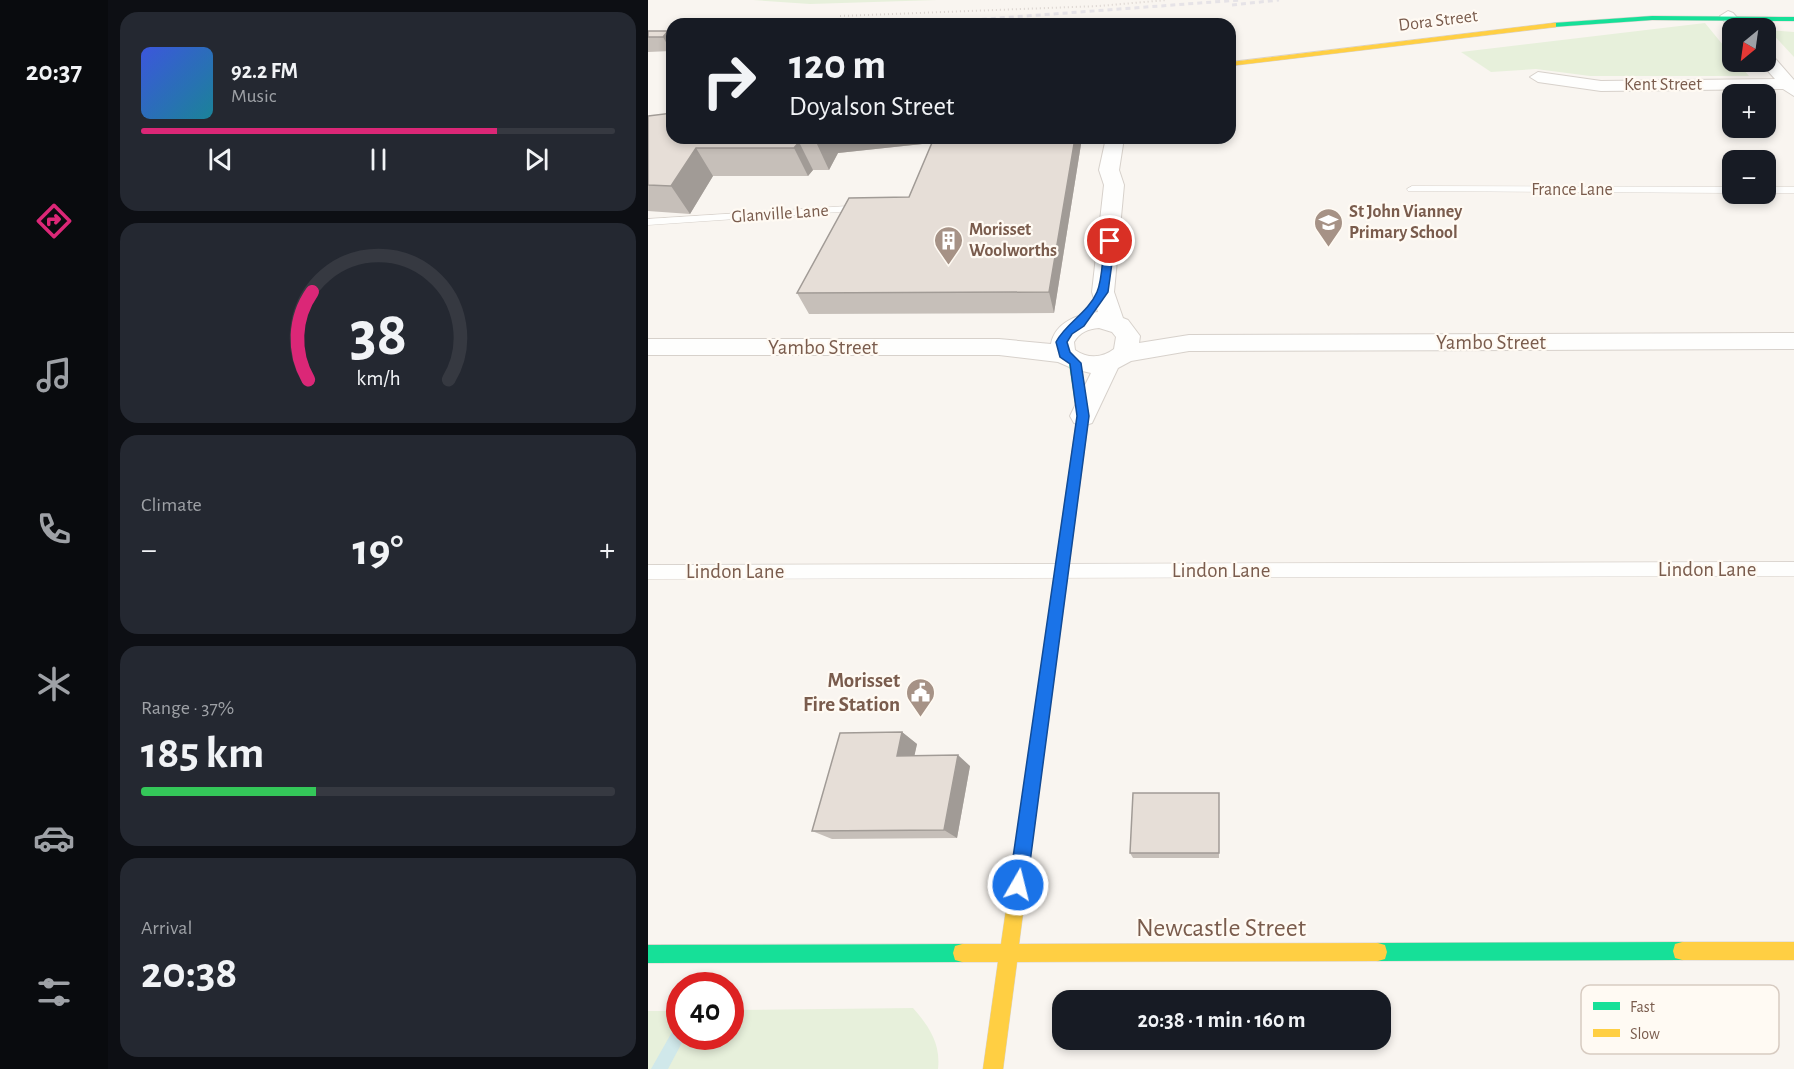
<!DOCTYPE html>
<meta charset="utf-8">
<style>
body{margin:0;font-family:"Alegreya Sans",sans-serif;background:#242831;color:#f1f3f6;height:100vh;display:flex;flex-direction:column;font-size:22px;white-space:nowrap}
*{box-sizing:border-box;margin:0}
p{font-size:20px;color:#9ea1a6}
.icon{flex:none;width:33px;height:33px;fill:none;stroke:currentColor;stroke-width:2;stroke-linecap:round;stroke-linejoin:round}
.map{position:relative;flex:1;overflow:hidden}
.side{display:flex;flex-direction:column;gap:12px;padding:12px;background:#0d0f14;width:540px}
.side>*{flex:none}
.guide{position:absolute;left:18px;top:18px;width:570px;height:126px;border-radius:18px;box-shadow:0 3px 9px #0003;background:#171b24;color:#f1f3f6;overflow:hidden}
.needle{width:39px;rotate:209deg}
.fabs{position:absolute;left:1074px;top:18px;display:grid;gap:12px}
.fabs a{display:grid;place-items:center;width:54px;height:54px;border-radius:12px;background:#171b24;box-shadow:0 3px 9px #0003;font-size:30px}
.speed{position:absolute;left:18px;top:972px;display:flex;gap:12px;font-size:30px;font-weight:700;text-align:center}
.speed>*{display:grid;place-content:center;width:78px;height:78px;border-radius:50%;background:#171b24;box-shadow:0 3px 9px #0003;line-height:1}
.speed .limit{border:9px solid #d22;background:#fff;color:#111}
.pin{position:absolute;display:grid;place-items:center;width:51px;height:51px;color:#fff;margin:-26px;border:3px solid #fff;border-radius:50%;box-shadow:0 2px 6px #0007}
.me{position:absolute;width:66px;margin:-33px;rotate:8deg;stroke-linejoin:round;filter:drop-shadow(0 0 4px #0008)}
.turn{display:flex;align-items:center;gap:21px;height:126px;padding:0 24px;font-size:27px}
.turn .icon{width:78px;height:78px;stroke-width:2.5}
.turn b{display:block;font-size:42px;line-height:51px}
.big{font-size:45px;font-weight:700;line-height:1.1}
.side .card{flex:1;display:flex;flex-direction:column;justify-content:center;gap:9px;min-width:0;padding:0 21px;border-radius:18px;background:#242831}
.side .dial{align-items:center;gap:0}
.dial svg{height:156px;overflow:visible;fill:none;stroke:#363941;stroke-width:7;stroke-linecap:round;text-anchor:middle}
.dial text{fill:#f1f3f6;stroke:none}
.song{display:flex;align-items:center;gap:18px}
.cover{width:72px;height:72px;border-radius:9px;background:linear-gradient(135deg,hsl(230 70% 55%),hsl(190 70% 35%))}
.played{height:6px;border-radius:3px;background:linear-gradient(90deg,#db2777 75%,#363941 75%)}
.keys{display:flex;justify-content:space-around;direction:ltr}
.heat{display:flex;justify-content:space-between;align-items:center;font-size:33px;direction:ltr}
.charge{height:9px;border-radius:4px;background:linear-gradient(90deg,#34c759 37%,#363941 0)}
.trip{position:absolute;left:404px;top:990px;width:339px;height:60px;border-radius:18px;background:#171b24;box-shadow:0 3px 9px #0003;font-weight:700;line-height:60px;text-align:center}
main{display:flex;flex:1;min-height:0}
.tabs{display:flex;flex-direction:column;width:108px;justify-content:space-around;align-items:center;background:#090b0e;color:#9ea1a6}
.tabs .icon{width:42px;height:42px}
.tabs .on{color:#db2777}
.tabs b{font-size:27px;color:#f1f3f6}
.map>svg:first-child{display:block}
</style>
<main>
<nav class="tabs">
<b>20:37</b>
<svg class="icon on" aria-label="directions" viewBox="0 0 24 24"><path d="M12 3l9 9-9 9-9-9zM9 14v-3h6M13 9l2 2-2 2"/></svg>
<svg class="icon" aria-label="music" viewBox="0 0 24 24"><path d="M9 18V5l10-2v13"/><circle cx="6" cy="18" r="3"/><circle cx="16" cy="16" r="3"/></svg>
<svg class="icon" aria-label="phone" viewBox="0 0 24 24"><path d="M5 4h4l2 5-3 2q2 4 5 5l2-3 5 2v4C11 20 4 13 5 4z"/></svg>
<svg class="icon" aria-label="climate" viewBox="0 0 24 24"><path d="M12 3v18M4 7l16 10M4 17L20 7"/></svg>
<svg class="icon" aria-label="car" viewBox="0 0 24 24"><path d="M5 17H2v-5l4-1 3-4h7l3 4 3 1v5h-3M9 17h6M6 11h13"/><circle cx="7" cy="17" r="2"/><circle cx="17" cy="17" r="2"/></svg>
<svg class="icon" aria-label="filters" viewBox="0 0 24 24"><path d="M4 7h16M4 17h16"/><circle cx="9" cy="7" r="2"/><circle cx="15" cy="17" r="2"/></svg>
</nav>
<section class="side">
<div class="card">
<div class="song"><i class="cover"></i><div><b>92.2 FM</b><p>Music</p></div></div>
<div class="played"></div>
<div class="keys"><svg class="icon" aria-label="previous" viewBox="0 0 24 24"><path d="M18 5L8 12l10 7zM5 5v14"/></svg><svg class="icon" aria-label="pause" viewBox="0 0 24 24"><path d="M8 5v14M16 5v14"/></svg><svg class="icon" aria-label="next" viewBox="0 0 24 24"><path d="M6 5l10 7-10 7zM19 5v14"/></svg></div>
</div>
<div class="card dial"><svg viewBox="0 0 100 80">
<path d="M14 69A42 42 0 1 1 86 69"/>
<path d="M14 69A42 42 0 0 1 16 24" stroke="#db2777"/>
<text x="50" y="56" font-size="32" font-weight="700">38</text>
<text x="50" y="72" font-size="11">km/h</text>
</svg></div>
<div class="card"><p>Climate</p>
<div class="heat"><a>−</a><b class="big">19°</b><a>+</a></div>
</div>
<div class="card"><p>Range · 37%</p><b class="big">185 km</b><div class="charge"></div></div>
<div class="card"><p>Arrival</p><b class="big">20:38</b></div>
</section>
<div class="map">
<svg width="1146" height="1069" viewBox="0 0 1146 1069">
<rect width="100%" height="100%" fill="#f9f5f0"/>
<path fill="#e7f0db" d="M105,0H289L162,4Z
M1057,23L1084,56V62H1089L1101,76H942L888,69L843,72L813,52Z
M1121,30L1146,32V57Z
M265,1008C281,1026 293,1044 290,1069H0V1011H31L32,1036H82L83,1010Z"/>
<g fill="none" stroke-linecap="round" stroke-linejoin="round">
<path fill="#d0e8ea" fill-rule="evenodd" d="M29,1029L32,1030V1036L37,1037L20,1069H3L24,1032Z"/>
<defs>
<path id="lane" d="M764,186L1084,187V193L760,191L759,189Z
M1118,187H1146V193H1118Z
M216,205L220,206V210L0,225V219Z
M1146,562V576L0,579V565Z"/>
<path id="street" d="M1080,11L1085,13L1098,28L1084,30L1072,16Z
M1118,53L1124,55L1146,80V96L1135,89L953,91L890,82L882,77L890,72L953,81L1127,79L1112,62H1118Z
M458,138H476L471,170L476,185L466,292L475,318L480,320L492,336L491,343L541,335L1146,333V349L541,351L483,361L470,368L444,423L435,426L426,423L422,416L443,373L426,369L410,362L351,355H0V339H351L403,344C407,322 430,314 450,312L444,292L456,185L451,170ZM451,328L464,332L468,337L466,349C454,358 440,359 427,350L426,342C432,332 440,329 451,328Z"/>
<path id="fast" d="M1004,16L1146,17V21L1004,20L905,27L901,25L905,23Z
M427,359L433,363L441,416L390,799L388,805L382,807L376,805L374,799L429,416L421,363Z
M1034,942L1041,944L1043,951L1041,958L1034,960L730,961L723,959L721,952L723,945L730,943Z
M314,944L321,946L323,953L321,960L314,962L0,963V945Z"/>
<path id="slow" d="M905,23H908V27L582,66V62Z
M382,791L388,793L390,799L371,944L730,943L737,945L739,952L737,959L730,961L369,962L355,1069H335L350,962H314L307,960L305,953L307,946L314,944H353L374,799L376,793Z
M1034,942H1146V960H1034L1027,958L1025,951L1027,944Z"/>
</defs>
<use href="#lane" stroke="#d7d1cb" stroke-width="1"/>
<use href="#street" stroke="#d7d1cb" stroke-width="2"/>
<use href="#fast" stroke="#d9d2cb" stroke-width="1"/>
<use href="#slow" stroke="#d9d2cb" stroke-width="1"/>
<path stroke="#dcd5d0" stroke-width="2" stroke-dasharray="1 3" stroke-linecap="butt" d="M192,16L451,6L519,0
M247,138L248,150"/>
<use href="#lane" fill="#fefefd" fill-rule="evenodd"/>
<use href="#street" fill="#fefefd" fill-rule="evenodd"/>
<use href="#fast" fill="#16e098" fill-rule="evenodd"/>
<use href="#slow" fill="#ffcf43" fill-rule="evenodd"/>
<path stroke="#e6e3e7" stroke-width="3" stroke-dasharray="5 4" stroke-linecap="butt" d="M584,5L631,0
M271,24L592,0
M0,34H24"/>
</g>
<path fill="#c6bfb9" d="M0,31H20L24,38L23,51L0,52Z
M0,116L434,138L406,313L161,314L149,293L261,197L284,143L190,153L181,170H165L160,176H65L42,214L0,211Z
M254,732L269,744L266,756L322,766L309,838L184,839L164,831Z
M571,793V858H485L482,853Z"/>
<path fill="#a19b96" d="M20,31L24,38L23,51L15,37Z
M171,138H303L302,141L190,153L181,170L168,142Z
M427,138H434L406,313L401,292Z
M151,142L165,170L160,176L146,148Z
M48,148L65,176L42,214L23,186Z
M254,732L269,744L264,767L249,756Z
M310,755L322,766L309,838L296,830Z"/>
<path fill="#e6ded7" stroke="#a19b96" stroke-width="1.5" d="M0,31H20L15,37H0Z
M24,113V138H171L168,142H151L146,148H48L23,186L0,185V116Z
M286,138H427L401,292L149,293L201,198L261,197Z
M254,732L249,756L310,755L296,830L164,831L192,733Z
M485,793H571V853H482Z"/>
<path fill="#1a73e8" stroke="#114b97" stroke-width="1.5" d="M462,238L467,241L460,292L436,326L424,334L419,342L422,352L433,363L441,416L379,885L376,892L370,894L364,892L361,885L429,416L422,364L412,357L408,342C418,323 440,313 449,292C455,278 454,256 457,241Z"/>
<defs>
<symbol id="school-pin" viewBox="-11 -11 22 30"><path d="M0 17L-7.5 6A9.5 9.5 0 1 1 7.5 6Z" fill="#a69286" stroke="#fffaf3"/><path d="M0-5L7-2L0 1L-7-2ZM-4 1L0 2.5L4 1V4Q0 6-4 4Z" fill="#fff"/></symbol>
<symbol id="building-pin" viewBox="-11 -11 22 30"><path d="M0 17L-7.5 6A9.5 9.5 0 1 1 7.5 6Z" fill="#a69286" stroke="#fffaf3"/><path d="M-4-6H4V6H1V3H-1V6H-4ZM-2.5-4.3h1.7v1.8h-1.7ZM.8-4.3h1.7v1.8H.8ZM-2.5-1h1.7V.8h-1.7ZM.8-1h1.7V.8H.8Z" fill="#fff"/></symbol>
<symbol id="civic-pin" viewBox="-11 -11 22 30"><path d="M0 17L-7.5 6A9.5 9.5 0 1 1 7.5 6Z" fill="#a69286" stroke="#fffaf3"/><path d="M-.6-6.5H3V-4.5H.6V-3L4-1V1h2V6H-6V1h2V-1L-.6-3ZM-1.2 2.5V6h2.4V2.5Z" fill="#fff"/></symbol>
</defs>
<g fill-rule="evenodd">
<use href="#school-pin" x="664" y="206" width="33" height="45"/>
<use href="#building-pin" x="284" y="224" width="33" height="45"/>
<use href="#civic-pin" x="256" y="676" width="33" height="45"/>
</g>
<g text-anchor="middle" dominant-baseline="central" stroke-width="4.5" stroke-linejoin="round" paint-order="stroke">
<g font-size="18" fill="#7a5c4d" stroke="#fffaf3">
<text transform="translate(790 21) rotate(-7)">Dora Street</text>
<text x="1015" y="85">Kent Street</text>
<text x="924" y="190">France Lane</text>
<text transform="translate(132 214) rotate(-4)">Glanville Lane</text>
</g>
<g font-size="18" font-weight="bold" fill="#7a5c4d" stroke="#fffaf3" text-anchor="start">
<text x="701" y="212">St John Vianney<tspan x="701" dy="21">Primary School</tspan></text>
<text x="321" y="230">Morisset<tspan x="321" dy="21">Woolworths</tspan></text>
</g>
<g font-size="21" fill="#7a5c4d" stroke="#fffaf3">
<text x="843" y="342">Yambo Street</text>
<text x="175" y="347">Yambo Street</text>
<text x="1059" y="569">Lindon Lane</text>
<text x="573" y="570">Lindon Lane</text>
<text x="87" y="571">Lindon Lane</text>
</g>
<g font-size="21" font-weight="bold" fill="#7a5c4d" stroke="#fffaf3" text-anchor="end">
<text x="252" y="680">Morisset<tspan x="252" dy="24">Fire Station</tspan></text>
</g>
<g font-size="26" fill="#7a5c4d" stroke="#fffaf3">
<text x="573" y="928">Newcastle Street</text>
</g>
</g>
<rect x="933" y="985" width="198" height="69" rx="9" fill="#fffaf3" stroke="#d7cbc1" stroke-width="1.5"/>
<rect x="945" y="1002" width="27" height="8" fill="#16e098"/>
<rect x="945" y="1029" width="27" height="8" fill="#ffcf43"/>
<g font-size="16" fill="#7a5c4d">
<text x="982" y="1012">Fast</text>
<text x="982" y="1039">Slow</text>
</g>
</svg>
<div class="fabs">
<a><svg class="needle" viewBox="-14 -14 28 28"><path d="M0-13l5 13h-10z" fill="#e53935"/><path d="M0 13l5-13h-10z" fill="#9ea1a6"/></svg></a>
<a>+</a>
<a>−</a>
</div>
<div class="speed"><div class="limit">40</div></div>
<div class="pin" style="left:462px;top:241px;background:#d93025"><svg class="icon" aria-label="arrive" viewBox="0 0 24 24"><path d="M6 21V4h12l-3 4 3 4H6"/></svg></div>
<svg class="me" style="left:370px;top:885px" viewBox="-20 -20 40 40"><circle r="17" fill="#1a73e8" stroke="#fff" stroke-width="3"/><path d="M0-11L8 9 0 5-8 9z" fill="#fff"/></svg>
<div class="trip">20:38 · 1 min · 160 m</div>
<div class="guide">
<div class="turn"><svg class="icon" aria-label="right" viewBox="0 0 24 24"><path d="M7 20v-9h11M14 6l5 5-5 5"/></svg><div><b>120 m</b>Doyalson Street</div></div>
</div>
</div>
</main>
